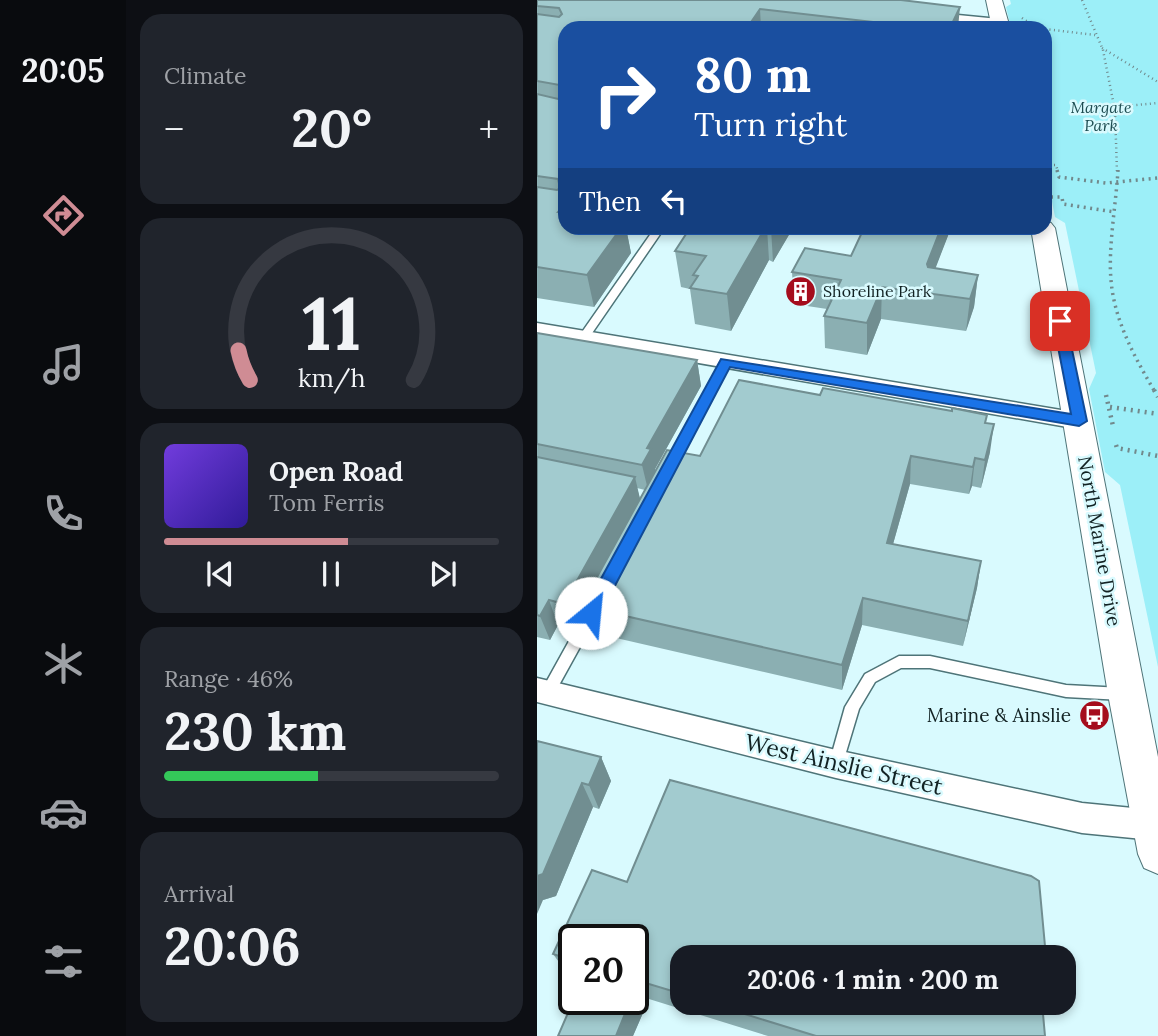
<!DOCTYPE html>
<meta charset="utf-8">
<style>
body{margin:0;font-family:Lora,serif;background:#20242c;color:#f1f3f6;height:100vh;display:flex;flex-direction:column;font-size:26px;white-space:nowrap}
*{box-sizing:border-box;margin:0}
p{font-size:23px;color:#9ea1a6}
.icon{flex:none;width:38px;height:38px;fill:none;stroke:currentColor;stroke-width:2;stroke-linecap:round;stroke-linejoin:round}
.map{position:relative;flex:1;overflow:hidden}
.details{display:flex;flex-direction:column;gap:14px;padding:14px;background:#0d0f14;width:411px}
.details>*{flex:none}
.banner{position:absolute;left:21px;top:21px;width:494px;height:214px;border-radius:21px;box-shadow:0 4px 10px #0003;background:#1a4fa0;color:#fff;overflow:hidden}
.speed{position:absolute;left:21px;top:924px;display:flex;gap:14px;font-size:35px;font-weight:700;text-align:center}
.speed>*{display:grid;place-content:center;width:91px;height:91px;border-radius:50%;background:#171b24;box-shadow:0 4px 10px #0003;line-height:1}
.speed .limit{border:4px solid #111;border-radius:10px;background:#fff;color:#111}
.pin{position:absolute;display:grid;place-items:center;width:60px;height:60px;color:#fff;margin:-30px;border-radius:14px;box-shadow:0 4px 10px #0006}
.me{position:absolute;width:77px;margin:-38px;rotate:28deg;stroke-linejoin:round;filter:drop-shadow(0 0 5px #0008)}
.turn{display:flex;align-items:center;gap:24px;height:147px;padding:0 21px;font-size:32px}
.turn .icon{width:91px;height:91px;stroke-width:2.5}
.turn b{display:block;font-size:49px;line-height:60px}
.then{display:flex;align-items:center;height:66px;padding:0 21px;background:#0003;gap:14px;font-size:26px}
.big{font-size:52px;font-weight:800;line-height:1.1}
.details .tile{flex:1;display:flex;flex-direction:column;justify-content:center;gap:10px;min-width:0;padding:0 24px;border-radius:21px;background:#20242c}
.details .dial{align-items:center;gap:0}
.dial svg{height:182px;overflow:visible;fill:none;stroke:#363941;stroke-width:7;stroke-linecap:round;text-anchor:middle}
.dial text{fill:#f1f3f6;stroke:none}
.song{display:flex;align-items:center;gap:21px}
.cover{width:84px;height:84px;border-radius:10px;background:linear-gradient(135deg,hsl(260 70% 55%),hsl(250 70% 35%))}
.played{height:7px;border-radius:4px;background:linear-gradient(90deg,#cf8c94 55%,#363941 55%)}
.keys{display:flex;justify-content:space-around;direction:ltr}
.heat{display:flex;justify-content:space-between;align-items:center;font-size:38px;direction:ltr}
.charge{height:10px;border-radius:5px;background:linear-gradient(90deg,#34c759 46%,#363941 0)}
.trip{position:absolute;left:133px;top:945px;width:406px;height:70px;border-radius:21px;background:#171b24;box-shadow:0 4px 10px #0003;font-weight:800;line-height:70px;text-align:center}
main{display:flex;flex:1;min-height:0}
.tab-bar{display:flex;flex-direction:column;width:126px;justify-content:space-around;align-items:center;background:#090b0e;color:#9ea1a6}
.tab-bar .icon{width:49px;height:49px}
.tab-bar .selected{color:#cf8c94}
.tab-bar b{font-size:32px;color:#f1f3f6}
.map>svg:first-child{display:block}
</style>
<main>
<nav class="tab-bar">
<b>20:05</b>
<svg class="icon selected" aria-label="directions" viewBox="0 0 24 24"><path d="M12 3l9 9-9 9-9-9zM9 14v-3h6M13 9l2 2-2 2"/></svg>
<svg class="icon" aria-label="music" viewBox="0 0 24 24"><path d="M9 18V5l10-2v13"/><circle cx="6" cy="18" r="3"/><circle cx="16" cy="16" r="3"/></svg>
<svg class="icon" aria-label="phone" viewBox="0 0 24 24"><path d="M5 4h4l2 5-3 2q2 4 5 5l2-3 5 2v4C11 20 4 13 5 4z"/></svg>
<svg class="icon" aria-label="climate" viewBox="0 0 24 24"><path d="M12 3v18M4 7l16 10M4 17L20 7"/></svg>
<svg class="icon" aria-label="car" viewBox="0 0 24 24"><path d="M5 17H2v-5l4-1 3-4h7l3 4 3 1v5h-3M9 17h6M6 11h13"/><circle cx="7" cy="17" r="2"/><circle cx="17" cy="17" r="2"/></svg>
<svg class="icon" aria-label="filters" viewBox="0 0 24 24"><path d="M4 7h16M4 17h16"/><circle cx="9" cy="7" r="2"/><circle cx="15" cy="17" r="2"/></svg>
</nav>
<section class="details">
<div class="tile"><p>Climate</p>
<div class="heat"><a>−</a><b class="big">20°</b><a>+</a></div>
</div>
<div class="tile dial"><svg viewBox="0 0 100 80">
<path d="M14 69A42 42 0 1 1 86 69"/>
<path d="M14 69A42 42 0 0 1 9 56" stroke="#cf8c94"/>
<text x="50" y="56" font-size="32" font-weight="700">11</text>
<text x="50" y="72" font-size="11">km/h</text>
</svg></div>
<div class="tile">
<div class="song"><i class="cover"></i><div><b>Open Road</b><p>Tom Ferris</p></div></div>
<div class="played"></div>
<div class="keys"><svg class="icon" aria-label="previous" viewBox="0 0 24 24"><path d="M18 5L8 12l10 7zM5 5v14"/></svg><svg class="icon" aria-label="pause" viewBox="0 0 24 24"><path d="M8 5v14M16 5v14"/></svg><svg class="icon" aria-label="next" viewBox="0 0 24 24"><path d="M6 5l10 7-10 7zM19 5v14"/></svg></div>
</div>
<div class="tile"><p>Range · 46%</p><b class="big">230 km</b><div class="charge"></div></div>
<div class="tile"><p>Arrival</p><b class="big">20:06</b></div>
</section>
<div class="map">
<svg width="621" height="1036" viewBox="0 0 621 1036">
<rect width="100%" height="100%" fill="#d9fafe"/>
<path fill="#9ceff8" d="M473,0H621V667L583,485L568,472L552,389L559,373L528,223L518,217L508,166L512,154L508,137V28H474L469,7L474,4Z"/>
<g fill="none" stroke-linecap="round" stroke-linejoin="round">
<defs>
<path id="service" d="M100,228H122L126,230L51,339H43V335L115,232Z
M189,359L194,362L139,467L133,471L129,470L127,467L184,362Z
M57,604L62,605L64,609L16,696L11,698L6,696L4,692L6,688L52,605Z
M362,656H393L529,685L585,688L590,690L592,694L590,698L585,700L529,697L393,668H364L338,682L322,709L304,769L299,771L294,769L292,764L308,707L328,674Z"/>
<path id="minor" d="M390,12L462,19L469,23L462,27L385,19V13Z
M0,323L542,413L550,416L553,421L550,426L542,429L0,335Z
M0,678L299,750L545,803L616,810L621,812V838L616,840L545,833L299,778L0,702Z"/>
<path id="tertiary" d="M449,0H465L473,28H455Z
M508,221L514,223L518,228L621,757V874L607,868L601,854L571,694L494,228H508Z"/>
</defs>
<use href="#service" stroke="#4e7478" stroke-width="3"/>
<use href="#minor" stroke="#4e7478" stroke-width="3"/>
<use href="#tertiary" stroke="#4e7478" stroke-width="2"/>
<path stroke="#71898c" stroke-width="2.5" stroke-dasharray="1 3.5" stroke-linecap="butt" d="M545,0L566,50L578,111L580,172
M485,18L500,28
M508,29L558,35
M565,48L621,82
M577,107L621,103
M508,165H519L521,172"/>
<path stroke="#71898c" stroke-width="3.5" stroke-dasharray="2 4.5" stroke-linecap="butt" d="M520,170L522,177L569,183L621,178
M581,170C579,204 571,248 574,280C577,320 598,358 618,392
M514,197H525L526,204L578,212"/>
<path stroke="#71898c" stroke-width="4.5" stroke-dasharray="2 5" stroke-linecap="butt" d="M617,390L621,397
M569,395L576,426
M573,407L621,414
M579,445L580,448L621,456"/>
<use href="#service" fill="#fff" fill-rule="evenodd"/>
<use href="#minor" fill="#fff" fill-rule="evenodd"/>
<use href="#tertiary" fill="#fff" fill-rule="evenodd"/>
</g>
<path fill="#8bafb2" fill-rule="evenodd" d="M0,0H364L421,28H28V228H89L94,253L57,307L0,298Z
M191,228H256L236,262L232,260L194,331L158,324L153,289L144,287L138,251L189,231Z
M327,228H414L398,268L441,275L437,307L429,331L344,319L330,355L288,348L287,316L290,309L257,304L255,272L314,256Z
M0,333L160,360L164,386L118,469L119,471L163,456L283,395L449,423L453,452L444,488L435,486L432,494L373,484L356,544L444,561L440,588L426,646L325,625L305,690L53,632L45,610L36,628L21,625L13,640L0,637ZM100,488L108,490L103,499Z
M0,741L64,757L74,781L62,809L56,807L19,896L6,900Z
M133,780L494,876L502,881L509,957H145V1003H505L508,1036H231L112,999L96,1036H21L37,999H96V940H37V975L30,973L16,954L55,870L90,882Z"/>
<path fill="#718e91" d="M423,7L421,28H413Z
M223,9L224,28H210Z
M28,204V228L21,212Z
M84,228H89L94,253L57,307L50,275Z
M228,228H230L232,260L194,331L190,294Z
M234,228H256L236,262Z
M404,228H414L389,293L390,264Z
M441,275L437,307L429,331L433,299Z
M345,287L344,319L330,355V323Z
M160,360L164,386L118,469L119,474L111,490L105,465L110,448Z
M457,424L453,452L444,488L448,460Z
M374,456L373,484L349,569L350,543Z
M438,458L435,486L432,494L436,467Z
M98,477L104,503L44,606L45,610L36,628L27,604Z
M444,561L440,588L426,646L431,621Z
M326,598L325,625L305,690V665Z
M12,600L21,625L13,640L3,616Z
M64,757L74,781L62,809L52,785Z
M45,783L56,807L19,896L6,900L0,914V876Z
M102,981L112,999L96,1036H79L94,999H96V994Z"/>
<path fill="#a2cbcf" stroke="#718e91" stroke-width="2" d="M0,0H364L423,7L413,28H351L354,24L223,9L210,28H28V204L21,212L28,213V228H84L50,275L0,267V187L20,190L23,188L21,179L0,176V94L21,99L24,96L23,85L0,81V14L22,17L25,14L22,8L0,6Z
M153,228H167L189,231L191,228H228L190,294L153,288L161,276L156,275L169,256L138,251Z
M327,228H404L390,264L391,267L441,275L433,299L345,287L330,323L287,316L304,280L255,272L268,248L314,256Z
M0,333L160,360L110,448L114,449L105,465L0,444Z
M202,380L283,395L286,388L415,411V408L450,415L448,423L457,424L448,460L438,458L436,467L374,456L350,543L444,561L431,621L326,598L305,665L44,606L130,450L163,456Z
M0,457L98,477L27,604L12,600L3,616L0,615Z
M0,741L64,757L52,785L45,783L6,874L0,876Z
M133,780L494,876L502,881L509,957H145V994L102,981L96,994V940H37V961L16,954L55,870L90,882Z
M37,999H94L79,1036H21Z
M172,1003H505L508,1036H279Z"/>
<path fill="#1a73e8" stroke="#114b97" stroke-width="2" d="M523,317L529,321L550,421L542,426L193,367L61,618H48L46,613L48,608L184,359L534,414L516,321Z"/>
<defs>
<symbol id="building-disc" viewBox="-11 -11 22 22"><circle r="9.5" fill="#a50d1d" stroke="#d9fafe"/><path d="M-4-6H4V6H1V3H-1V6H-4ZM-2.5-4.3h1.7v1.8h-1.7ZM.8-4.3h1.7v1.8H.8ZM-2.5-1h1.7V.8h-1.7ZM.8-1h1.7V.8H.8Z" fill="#fff"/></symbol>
<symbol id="bus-disc" viewBox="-11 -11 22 22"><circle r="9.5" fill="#a50d1d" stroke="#d9fafe"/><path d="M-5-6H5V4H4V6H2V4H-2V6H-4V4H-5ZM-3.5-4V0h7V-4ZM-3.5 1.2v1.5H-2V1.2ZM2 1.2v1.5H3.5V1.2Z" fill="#fff"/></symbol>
</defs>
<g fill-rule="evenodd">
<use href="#building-disc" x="246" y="274" width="35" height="35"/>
<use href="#bus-disc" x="540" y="698" width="35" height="35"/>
</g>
<g text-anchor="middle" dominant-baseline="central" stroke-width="5" stroke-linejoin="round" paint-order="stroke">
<g font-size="16" font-style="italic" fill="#1e4d52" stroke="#d9fafe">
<text x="564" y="107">Margate<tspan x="564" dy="18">Park</tspan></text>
</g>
<g font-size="16" fill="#122223" stroke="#d9fafe" text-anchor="start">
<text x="286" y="291">Shoreline Park</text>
</g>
<g font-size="19" fill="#122223" stroke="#d9fafe">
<text transform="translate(563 541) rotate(80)">North Marine Drive</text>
</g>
<g font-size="19" fill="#122223" stroke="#d9fafe" text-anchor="end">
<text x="534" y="715">Marine &amp; Ainslie</text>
</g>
<g font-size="23" fill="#122223" stroke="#d9fafe">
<text transform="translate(307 764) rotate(13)">West Ainslie Street</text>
</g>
</g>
</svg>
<div class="speed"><div class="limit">20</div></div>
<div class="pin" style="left:523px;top:321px;background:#d93025"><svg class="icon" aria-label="arrive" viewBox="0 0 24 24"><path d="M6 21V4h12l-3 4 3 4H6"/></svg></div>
<svg class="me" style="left:54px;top:613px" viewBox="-20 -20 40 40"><circle r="19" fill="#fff"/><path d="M0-13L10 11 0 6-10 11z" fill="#1a73e8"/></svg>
<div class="trip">20:06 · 1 min · 200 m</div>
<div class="banner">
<div class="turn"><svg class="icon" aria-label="right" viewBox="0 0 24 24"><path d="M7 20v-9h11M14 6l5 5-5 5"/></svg><div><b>80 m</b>Turn right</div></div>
<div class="then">Then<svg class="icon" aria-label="left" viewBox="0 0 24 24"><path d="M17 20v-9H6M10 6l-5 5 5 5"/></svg></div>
</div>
</div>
</main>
